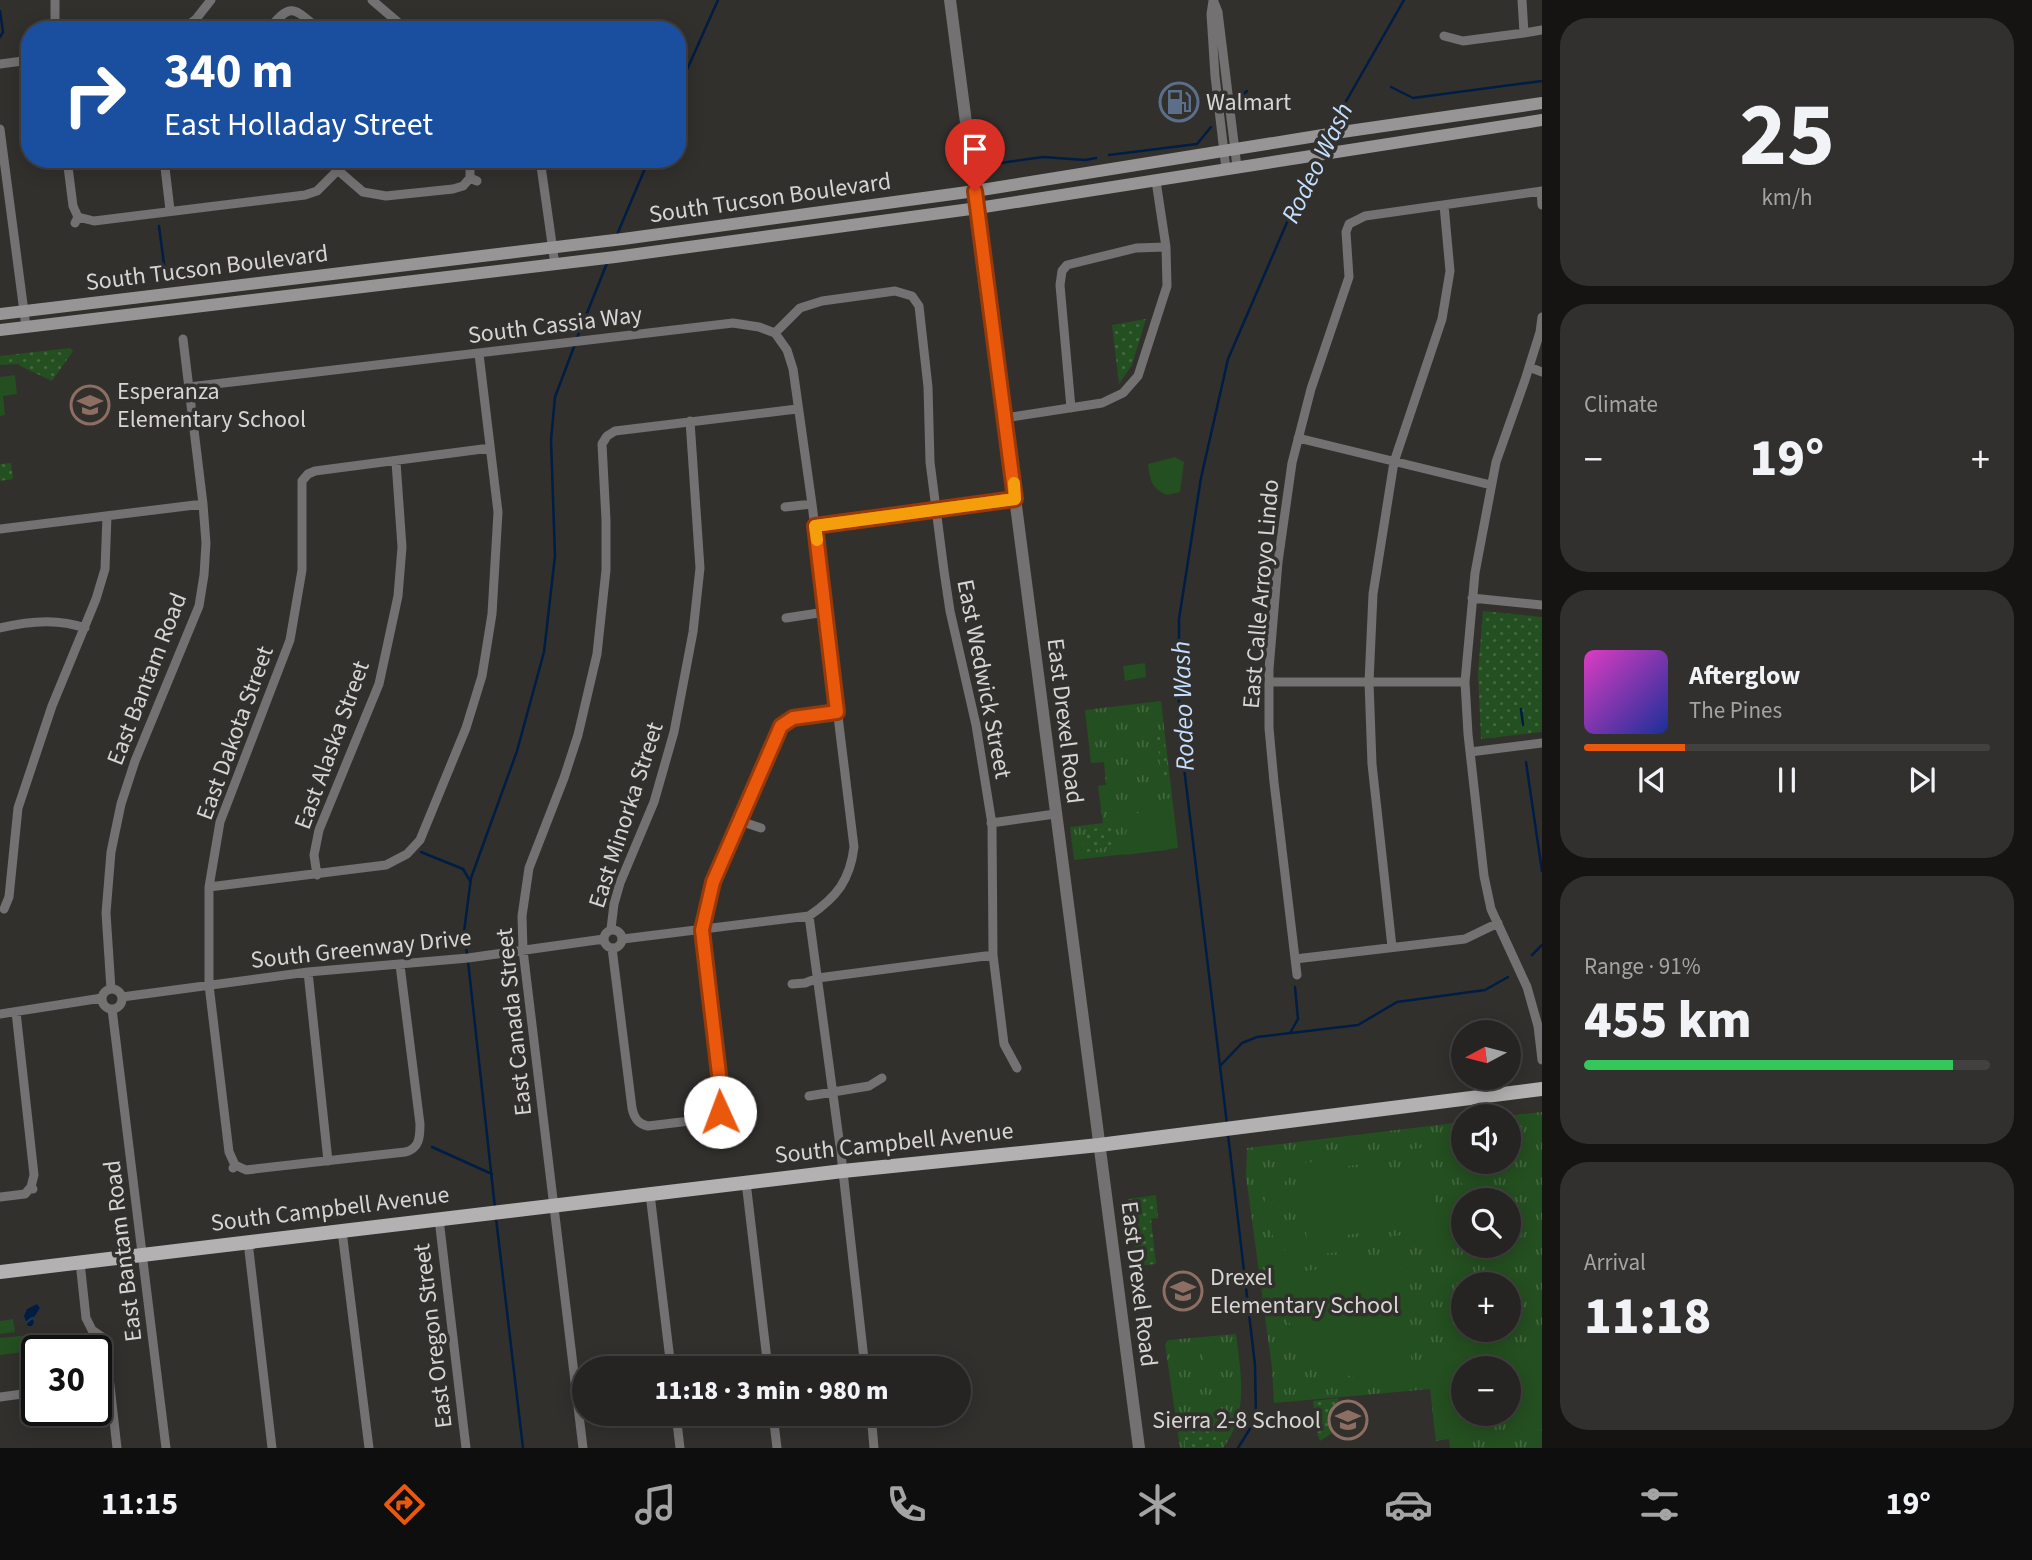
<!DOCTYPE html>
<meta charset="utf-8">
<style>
body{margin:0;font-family:"Source Sans 3",sans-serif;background:#32302f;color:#f1f3f6;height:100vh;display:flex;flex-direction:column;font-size:26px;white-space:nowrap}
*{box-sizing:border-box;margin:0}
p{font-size:23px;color:#a4a4a5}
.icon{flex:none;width:38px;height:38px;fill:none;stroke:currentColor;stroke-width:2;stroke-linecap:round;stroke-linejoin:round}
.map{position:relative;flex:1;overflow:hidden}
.side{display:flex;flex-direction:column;gap:18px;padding:18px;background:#151413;width:490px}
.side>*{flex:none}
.banner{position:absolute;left:21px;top:21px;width:665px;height:147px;border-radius:28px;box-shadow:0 4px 18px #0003,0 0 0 2px #424140;background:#1a4fa0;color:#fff;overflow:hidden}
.needle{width:46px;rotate:263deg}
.tools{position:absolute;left:1451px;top:1020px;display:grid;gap:14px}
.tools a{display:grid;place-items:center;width:70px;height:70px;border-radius:50%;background:#262422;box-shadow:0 4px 18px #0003,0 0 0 2px #424140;font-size:35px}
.speed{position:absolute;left:21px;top:1335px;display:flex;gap:14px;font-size:35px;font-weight:700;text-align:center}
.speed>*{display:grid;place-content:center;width:91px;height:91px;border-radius:50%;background:#262422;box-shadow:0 4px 18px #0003,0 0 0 2px #424140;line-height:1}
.speed .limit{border:4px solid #111;border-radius:10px;background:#fff;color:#111}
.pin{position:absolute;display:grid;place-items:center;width:60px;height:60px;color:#fff;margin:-72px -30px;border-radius:50% 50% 50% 0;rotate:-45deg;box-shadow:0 0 7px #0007}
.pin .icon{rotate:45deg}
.me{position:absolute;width:77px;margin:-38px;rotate:358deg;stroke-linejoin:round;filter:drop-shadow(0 0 5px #0008)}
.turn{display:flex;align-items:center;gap:24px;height:147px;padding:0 28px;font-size:32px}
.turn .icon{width:91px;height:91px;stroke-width:2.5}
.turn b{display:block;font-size:49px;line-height:60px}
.big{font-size:52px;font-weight:800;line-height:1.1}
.side .widget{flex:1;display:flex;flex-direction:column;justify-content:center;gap:10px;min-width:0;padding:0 24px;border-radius:28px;background:#32302f}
.side .dial{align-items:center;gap:0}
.dial b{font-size:91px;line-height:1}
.song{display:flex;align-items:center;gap:21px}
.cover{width:84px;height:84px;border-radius:10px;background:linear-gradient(135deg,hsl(310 70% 55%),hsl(230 70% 35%))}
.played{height:7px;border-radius:4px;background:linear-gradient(90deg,#ea580c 25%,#424140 25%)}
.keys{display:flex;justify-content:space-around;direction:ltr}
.heat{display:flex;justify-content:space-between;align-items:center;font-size:38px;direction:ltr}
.charge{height:10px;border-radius:5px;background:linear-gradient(90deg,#34c759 91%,#424140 0)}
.trip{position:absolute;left:572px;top:1356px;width:399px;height:70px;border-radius:35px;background:#262422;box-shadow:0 4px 18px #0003,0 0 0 2px #424140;font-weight:800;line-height:70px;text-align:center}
.menu{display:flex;height:112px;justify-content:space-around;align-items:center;background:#0f0e0e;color:#a4a4a5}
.menu .icon{width:49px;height:49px}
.menu .on{color:#ea580c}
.menu b{font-size:32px;color:#f1f3f6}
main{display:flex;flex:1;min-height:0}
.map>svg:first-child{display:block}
</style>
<main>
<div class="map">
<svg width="1542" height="1448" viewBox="0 0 1542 1448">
<defs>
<pattern id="grass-tufts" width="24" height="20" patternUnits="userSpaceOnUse" patternTransform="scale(1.75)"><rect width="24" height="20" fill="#244f20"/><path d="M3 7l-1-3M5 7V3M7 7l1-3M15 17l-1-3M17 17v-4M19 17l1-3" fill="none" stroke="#436740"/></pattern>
<pattern id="park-dots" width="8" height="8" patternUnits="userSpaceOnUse" patternTransform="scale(1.75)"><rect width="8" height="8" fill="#244f20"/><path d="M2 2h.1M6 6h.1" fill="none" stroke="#436740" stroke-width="1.8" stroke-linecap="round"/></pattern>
<pattern id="water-waves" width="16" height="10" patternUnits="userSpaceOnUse" patternTransform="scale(1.75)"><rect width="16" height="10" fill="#001d43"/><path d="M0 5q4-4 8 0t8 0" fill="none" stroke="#243d5d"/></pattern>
</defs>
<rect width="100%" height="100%" fill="#32302d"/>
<path fill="url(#grass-tufts)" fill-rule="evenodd" d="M1161,701L1178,848L1074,860L1070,827L1103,823L1098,786L1106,785L1104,762L1091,763L1085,710Z
M1542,1112V1448H1450L1449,1439L1436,1441L1430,1389L1274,1403L1272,1368L1246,1176L1247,1148L1463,1122V1162H1508V1116H1506ZM1463,1200H1508V1246H1463ZM1463,1284H1508V1330H1463ZM1463,1368H1508V1414H1463Z
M1236,1334C1241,1375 1249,1413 1223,1448H1180L1165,1344L1168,1340Z"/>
<path fill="url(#park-dots)" d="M1146,319L1132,365L1119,384L1112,325Z
M70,348L73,351L52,381C43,376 24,369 18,364L0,365V356Z
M11,463L13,479L0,481V464Z
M1483,611L1542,617V732L1481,739L1478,673Z
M1161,733L1164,734L1168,773L1164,777L1161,774L1157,736Z
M1099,826L1113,827V845L1084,853L1082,838Z
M1156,1195L1158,1218L1151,1219L1156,1264L1137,1266L1128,1199Z
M1338,1398L1341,1427L1320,1441L1317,1433L1313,1401Z
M1218,1424L1221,1442L1204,1448L1185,1447L1184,1430Z"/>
<path fill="#244f20" d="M15,375L17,394L3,396L5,415L0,416V377Z
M1175,457L1184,462L1180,492L1167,495C1151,488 1150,480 1148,464Z
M1145,663L1146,677L1125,681L1123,666Z
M1168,798L1172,840L1167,850L1124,855C1122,823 1138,806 1168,798Z
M1421,1148C1451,1148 1475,1169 1472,1200H1463C1466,1174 1448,1156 1422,1156L1296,1173C1258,1195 1268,1245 1313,1247L1439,1230L1457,1217L1463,1203V1222C1454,1232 1445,1237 1433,1240L1283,1259L1282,1251L1288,1249C1249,1225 1260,1175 1302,1163Z
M1429,1164L1437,1223L1307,1240L1299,1181Z
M1390,1259L1401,1268L1414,1381C1334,1388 1287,1356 1277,1275Z
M13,1319L15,1332L0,1334V1321Z
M38,1334L40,1350L0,1355V1338Z
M1230,1343L1233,1359L1203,1363L1202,1348Z
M1497,1348L1510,1356L1509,1377L1508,1368H1463V1414H1488C1474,1427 1455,1437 1435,1434L1428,1359L1433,1354Z
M1542,1350V1429L1510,1434C1506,1401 1510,1369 1542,1350Z"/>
<path fill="url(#water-waves)" d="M37,1304L40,1308L33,1319L34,1322L32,1326H28L24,1316L27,1309Z"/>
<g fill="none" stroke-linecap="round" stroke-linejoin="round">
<path stroke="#001d43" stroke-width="2.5" d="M0,11L3,32L0,37
M1391,87L1413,98L1542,81
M677,92L718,0
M1236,102L1247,91
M1329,131L1404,0
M1109,155L1197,144L1211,127
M1000,163L1043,157L1085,160L1096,158
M159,226L165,272
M616,237L649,159
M577,338L607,263
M1521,709L1523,725
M1526,762L1542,871
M421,852L463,869L470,881
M467,954L464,932L471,878L517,751L544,652L555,556L551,440L555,397L575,344
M1532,955L1542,945
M468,961L495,1208
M1290,1033L1298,1019L1295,987
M1220,1066L1242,1043L1257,1037L1358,1025L1397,1002L1485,990L1508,977
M1227,1124L1179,726V619L1201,478L1228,359L1313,162
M1228,1134L1255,1365L1256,1419L1238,1448
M432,1147L492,1174
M496,1218L523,1448"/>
<path stroke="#737171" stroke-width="9" d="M55,0V30
M372,0L407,30
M1522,0L1524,33L1542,30
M1213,1L1211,14L1215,76L1226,169
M1214,2L1218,12L1237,167
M182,30L196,19L211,0
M268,30C292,1 293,8 320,30
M1444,36L1463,41L1524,33
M0,64L30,60
M0,129L26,327
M67,159L73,206L78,217L75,223
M164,159L170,210
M325,159L363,192L386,196L453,189L463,186L470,178
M465,159L470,168V178L477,181
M540,159L555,265
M1541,191L1542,205
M78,217L94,221L305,195L317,191L338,170
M1349,224L1365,216L1542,191
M1062,271L1060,285L1071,408
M1062,271L1067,265L1136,248L1166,247
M1542,317L1540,332L1525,380L1496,462L1475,573L1465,682L1468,734L1484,876L1491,909L1527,987L1538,1026L1542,1060
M1529,367L1542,372
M189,387L733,323L759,327L775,333L800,308L822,301L895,291L912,296L919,306L928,387L930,462L944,571L950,611L976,725L992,824L993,955L1004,1044L1017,1068
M1005,418L1102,403L1123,393L1138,376L1167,286L1166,247L1156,181
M1298,438L1491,485
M785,507L812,504
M815,526L1015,499
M0,529L203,504
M1472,598L1542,605
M786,618L825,612
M0,628C28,621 58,618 85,628
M1269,682H1465
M1470,752L1542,743
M740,821L761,828
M991,823L1055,814
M317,875L314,855L319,830L379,684L398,596L402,547L396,462
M209,887L386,865L407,854L420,840L466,728L482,676L492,614L498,512L479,354
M4,909L9,897L18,808L52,706L96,599L105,569L107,516
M809,916L841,1154L865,1368
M611,929L614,904L620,883L654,802L674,732L693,632L700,568L690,421
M604 939a9 9 0 1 1 18 0a9 9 0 1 1-18 0Z
M623,939L809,916C837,897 850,880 854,847L812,504L793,369L787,350L775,333
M1392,947L1372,764L1369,682L1373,594L1394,462L1442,319L1450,271L1444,205
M612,948L632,1108C634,1118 638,1124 648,1126L707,1119L718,1115L722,1107V1100L702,930L713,882L783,723L793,717L837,712
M1295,959L1465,939L1498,923
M308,972L328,1161
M1297,975L1274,782L1269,728V669L1278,562L1292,463L1311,389L1349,277L1346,232L1349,224
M792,984L805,983L818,978L993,955
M111,989L106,913L111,852L121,804L135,761L199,606L204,575L206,543L203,504L183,339
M102 999a10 10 0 1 1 20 0a10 10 0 1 1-20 0Z
M122,997L308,972L468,958L604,939
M112,1009L166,1448
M16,1012L34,1175L31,1187
M0,1014L102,998
M809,1096L869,1086L882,1078
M235,1165L229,1152L209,985V887L220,822L290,640L302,570V481L308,474L315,471L490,448
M233,1168L235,1165L246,1170L405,1152C419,1149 420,1138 420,1124L400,965
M746,1182L768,1368
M650,1194L671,1368
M0,1197L25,1194L31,1187L33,1189
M439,1219L466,1448
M342,1231L369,1448
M248,1242L272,1448
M80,1262L86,1318L92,1330L102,1337L107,1359L117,1448
M96,1383L109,1382
M0,1397L37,1392
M676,1414L680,1448
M773,1414L777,1448
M871,1414L874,1448
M583,1448L523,950L522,916L529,868L564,778L578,735L597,654L606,570V520L602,444L607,436L615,431L797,409"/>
<path stroke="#737171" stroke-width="12" d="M950,0L1139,1448"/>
<path stroke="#989596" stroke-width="12" d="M0,314L623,239L975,191L1335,133L1542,103
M0,330L615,257L978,208L1542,120"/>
<path stroke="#b4b1b2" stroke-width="14" d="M0,1272L843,1171L1099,1145L1542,1089"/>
</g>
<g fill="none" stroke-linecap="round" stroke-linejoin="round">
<defs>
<path id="route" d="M720,1112L722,1100L702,930L713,882L781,726L793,718L837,712L815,526L1015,499L975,191"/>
</defs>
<use href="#route" stroke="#983908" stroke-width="18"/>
<use href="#route" stroke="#ea580c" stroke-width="12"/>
<path stroke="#f59e0b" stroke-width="12" d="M817,540L815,526L1015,499L1014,483"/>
</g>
<defs>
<symbol id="fuel-ring" viewBox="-11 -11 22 22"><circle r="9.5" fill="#32302d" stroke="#5c6f8a" stroke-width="1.5"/><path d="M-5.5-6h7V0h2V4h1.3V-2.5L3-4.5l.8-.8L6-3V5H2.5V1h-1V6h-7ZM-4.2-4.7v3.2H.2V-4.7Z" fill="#5c6f8a"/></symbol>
<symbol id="school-ring" viewBox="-11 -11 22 22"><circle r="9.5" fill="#32302d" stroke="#8d6e63" stroke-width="1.5"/><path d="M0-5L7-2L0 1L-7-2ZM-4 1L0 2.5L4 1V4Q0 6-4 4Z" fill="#8d6e63"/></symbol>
</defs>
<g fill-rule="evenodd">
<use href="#fuel-ring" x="1157" y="80" width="44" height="44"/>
<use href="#school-ring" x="68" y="383" width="44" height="44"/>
<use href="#school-ring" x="1161" y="1269" width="44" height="44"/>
<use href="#school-ring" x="1326" y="1398" width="44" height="44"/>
</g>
<g text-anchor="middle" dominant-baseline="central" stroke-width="7" stroke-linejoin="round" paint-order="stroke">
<g font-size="24" fill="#d7d5d4" stroke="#32302d" text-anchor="start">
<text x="1206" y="102">Walmart</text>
<text x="117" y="391">Esperanza<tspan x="117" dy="28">Elementary School</tspan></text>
<text x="1210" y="1277">Drexel<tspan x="1210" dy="28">Elementary School</tspan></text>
<text x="1321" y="1420" text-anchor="end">Sierra 2-8 School</text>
</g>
<g font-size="24" fill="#d7d5d4" stroke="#32302d">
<text transform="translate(770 198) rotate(-8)">South Tucson Boulevard</text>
<text transform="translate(207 268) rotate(-7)">South Tucson Boulevard</text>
<text transform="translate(555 325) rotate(-7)">South Cassia Way</text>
<text transform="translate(1261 594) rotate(-85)">East Calle Arroyo Lindo</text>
<text transform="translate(147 679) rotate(-69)">East Bantam Road</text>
<text transform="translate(984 679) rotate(79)">East Wedwick Street</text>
<text transform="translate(1065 721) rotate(83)">East Drexel Road</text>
<text transform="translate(235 733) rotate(-70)">East Dakota Street</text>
<text transform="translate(332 745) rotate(-70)">East Alaska Street</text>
<text transform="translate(626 815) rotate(-72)">East Minorka Street</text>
<text transform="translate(361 949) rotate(-6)">South Greenway Drive</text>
<text transform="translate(514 1022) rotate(-96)">East Canada Street</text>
<text transform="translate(894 1143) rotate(-6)">South Campbell Avenue</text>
<text transform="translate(330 1209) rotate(-7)">South Campbell Avenue</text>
<text transform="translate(123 1251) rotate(-97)">East Bantam Road</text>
<text transform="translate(1139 1284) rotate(83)">East Drexel Road</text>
<text transform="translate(433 1336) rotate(-97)">East Oregon Street</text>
</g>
<g font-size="26" font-style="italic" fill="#c4deff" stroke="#32302d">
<text transform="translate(1317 163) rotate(-64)">Rodeo Wash</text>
<text transform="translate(1183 706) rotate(-92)">Rodeo Wash</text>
</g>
</g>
</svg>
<div class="tools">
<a><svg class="needle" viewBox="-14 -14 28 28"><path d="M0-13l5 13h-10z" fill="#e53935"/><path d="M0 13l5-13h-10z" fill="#a4a4a5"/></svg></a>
<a><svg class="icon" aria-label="sound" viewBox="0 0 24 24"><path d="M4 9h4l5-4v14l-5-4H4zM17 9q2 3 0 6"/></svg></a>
<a><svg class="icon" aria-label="search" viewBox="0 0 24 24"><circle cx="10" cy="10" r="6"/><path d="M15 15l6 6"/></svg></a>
<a>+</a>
<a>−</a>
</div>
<div class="speed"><div class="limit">30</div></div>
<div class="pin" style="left:975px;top:191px;background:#d93025"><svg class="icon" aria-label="arrive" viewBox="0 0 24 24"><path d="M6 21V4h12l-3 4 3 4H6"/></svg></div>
<svg class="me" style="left:720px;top:1112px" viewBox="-20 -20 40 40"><circle r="19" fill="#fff"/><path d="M0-13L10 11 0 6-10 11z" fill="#ea580c"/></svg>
<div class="trip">11:18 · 3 min · 980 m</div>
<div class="banner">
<div class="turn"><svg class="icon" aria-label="right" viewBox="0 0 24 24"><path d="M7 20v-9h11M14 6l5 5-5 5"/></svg><div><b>340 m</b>East Holladay Street</div></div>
</div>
</div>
<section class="side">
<div class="widget dial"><b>25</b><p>km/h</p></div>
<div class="widget"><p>Climate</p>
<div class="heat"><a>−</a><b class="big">19°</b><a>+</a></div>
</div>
<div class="widget">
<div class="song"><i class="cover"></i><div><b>Afterglow</b><p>The Pines</p></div></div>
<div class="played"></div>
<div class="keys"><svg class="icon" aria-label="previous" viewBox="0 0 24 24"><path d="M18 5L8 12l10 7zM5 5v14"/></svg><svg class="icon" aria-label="pause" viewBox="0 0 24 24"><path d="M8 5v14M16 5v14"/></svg><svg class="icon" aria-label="next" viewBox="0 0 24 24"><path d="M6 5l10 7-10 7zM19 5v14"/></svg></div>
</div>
<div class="widget"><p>Range · 91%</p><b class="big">455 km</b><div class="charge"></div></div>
<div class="widget"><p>Arrival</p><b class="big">11:18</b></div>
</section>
</main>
<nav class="menu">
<b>11:15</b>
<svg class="icon on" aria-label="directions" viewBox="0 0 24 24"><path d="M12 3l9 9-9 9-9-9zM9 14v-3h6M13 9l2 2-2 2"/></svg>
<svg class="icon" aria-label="music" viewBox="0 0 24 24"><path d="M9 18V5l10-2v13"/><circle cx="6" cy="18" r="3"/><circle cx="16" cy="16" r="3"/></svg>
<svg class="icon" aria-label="phone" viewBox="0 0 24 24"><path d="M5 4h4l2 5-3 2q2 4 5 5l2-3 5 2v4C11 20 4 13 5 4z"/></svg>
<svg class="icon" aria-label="climate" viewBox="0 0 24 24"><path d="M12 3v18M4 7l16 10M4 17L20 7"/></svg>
<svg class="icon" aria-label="car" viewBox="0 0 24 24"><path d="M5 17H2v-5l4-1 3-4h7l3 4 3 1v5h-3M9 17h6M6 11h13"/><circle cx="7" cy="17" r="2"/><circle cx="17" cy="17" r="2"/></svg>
<svg class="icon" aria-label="filters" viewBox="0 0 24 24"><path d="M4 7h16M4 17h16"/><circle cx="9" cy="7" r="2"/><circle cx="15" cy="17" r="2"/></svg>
<b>19°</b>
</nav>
